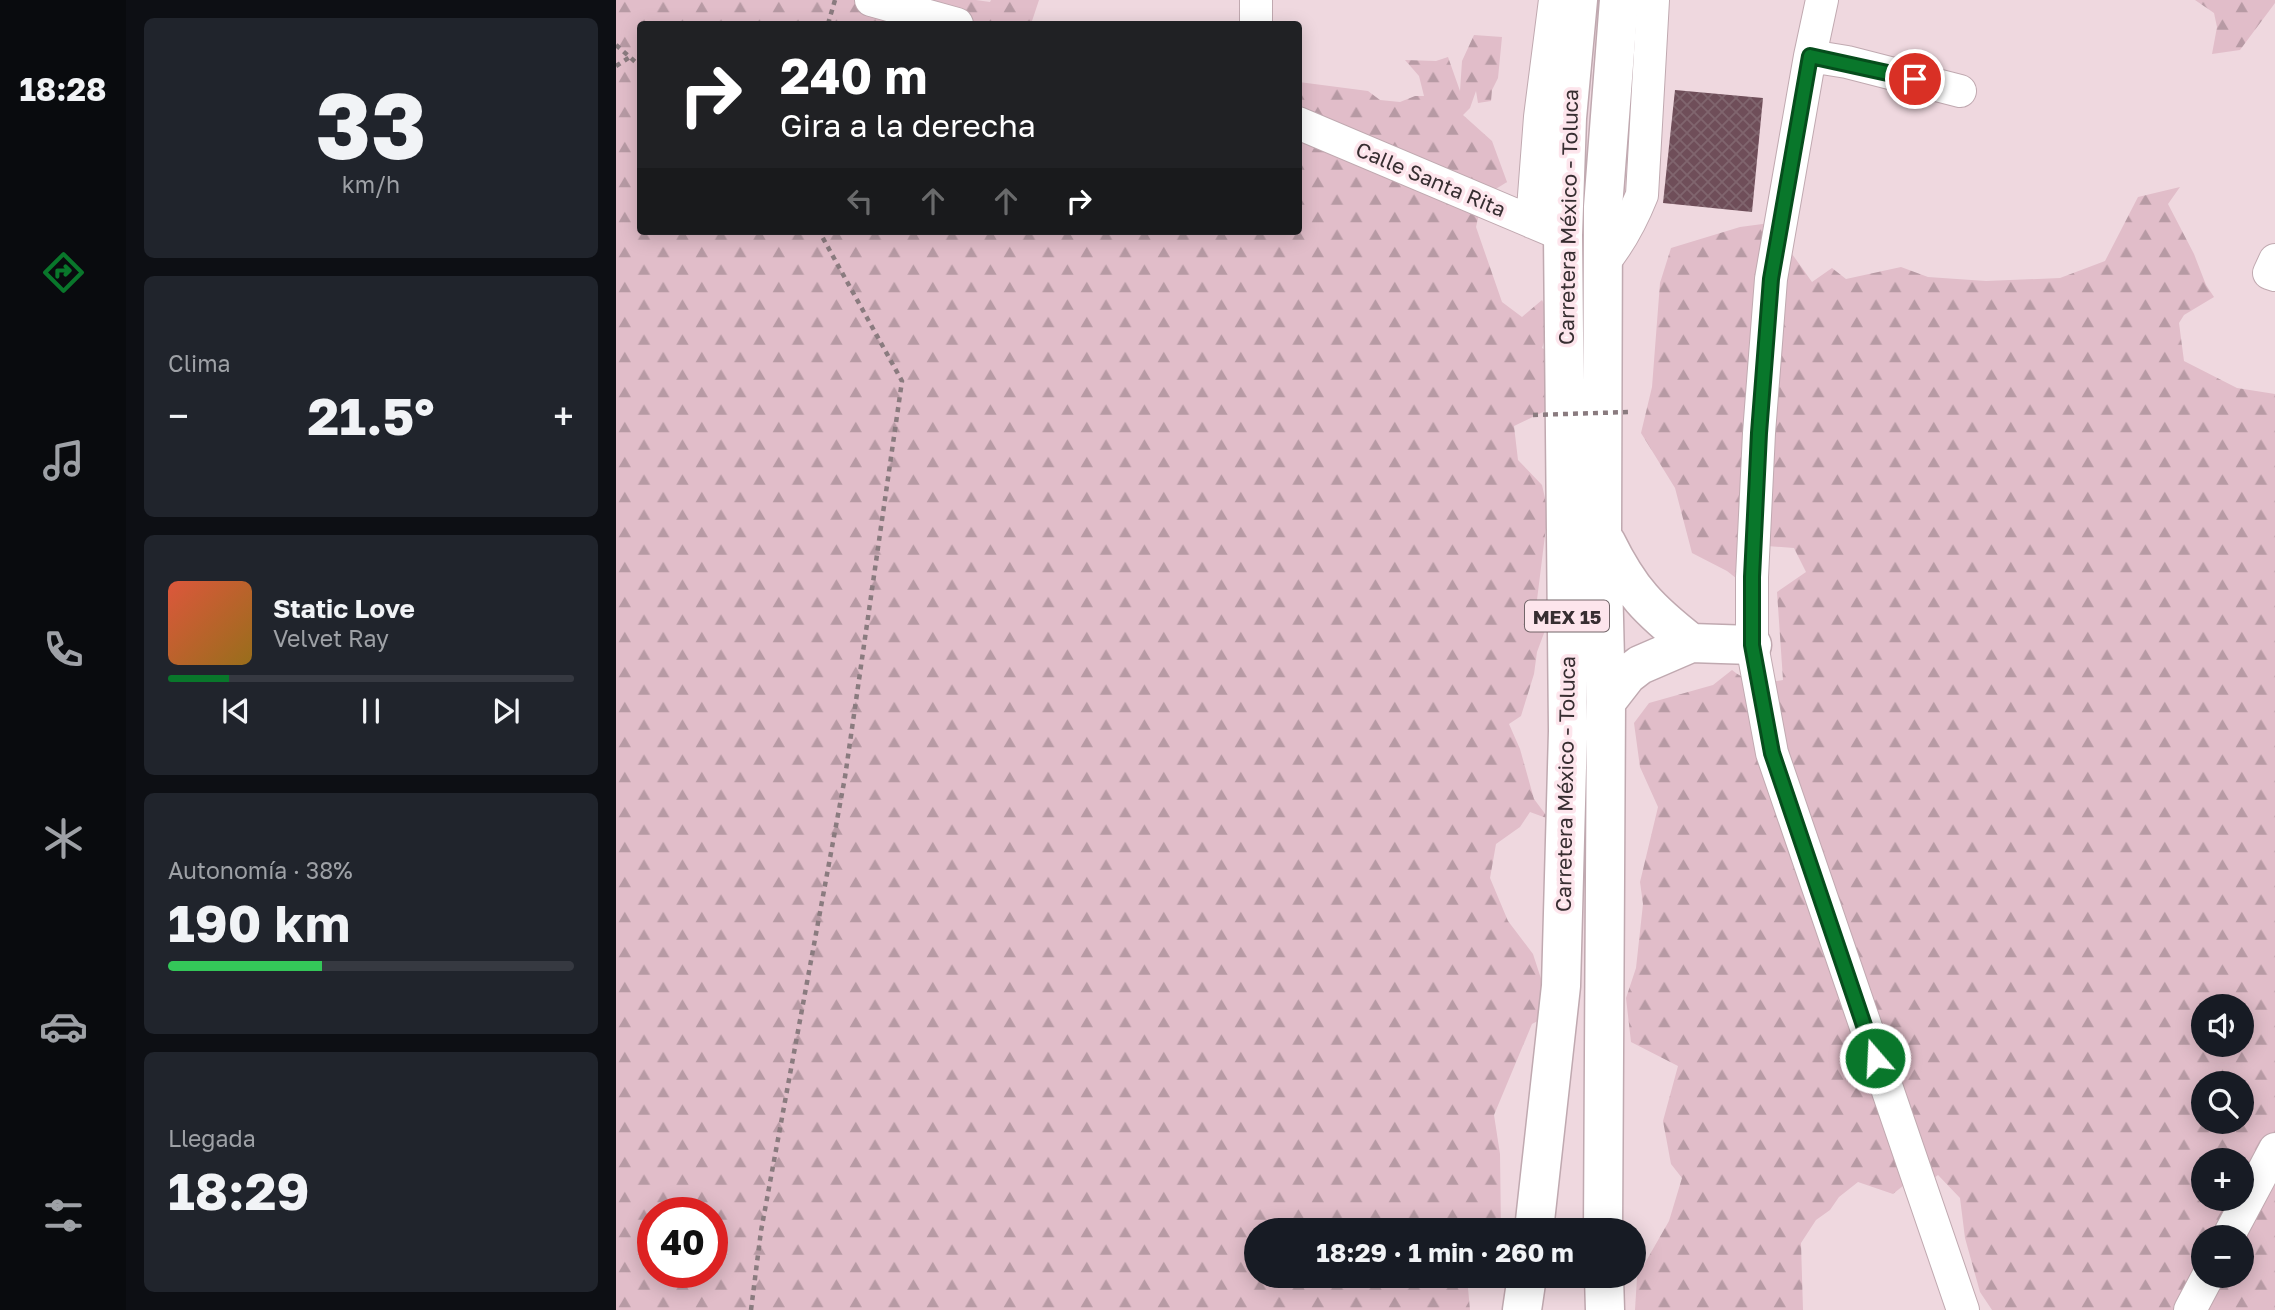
<!DOCTYPE html>
<html lang="es">
<meta charset="utf-8">
<style>
body{margin:0;font-family:"Golos Text",sans-serif;background:#20242c;color:#f1f3f6;height:100vh;display:flex;flex-direction:column;font-size:26px;white-space:nowrap}
*{box-sizing:border-box;margin:0}
p{font-size:23px;color:#9ea1a6}
.icon{flex:none;width:38px;height:38px;fill:none;stroke:currentColor;stroke-width:2;stroke-linecap:round;stroke-linejoin:round}
.map{position:relative;flex:1;overflow:hidden}
.sheet{display:flex;flex-direction:column;gap:18px;padding:18px;background:#0d0f14;width:490px}
.sheet>*{flex:none}
.guide{position:absolute;left:21px;top:21px;width:665px;height:214px;border-radius:7px;box-shadow:0 4px 18px #0003;background:#202124;color:#fff;overflow:hidden}
.fabs{position:absolute;left:1575px;top:994px;display:grid;gap:14px}
.fabs a{display:grid;place-items:center;width:63px;height:63px;border-radius:50%;background:#171b24;box-shadow:0 4px 18px #0003;font-size:35px}
.speed{position:absolute;left:21px;top:1197px;display:flex;gap:14px;font-size:35px;font-weight:700;text-align:center}
.speed>*{display:grid;place-content:center;width:91px;height:91px;border-radius:50%;background:#171b24;box-shadow:0 4px 18px #0003;line-height:1}
.speed .limit{border:10px solid #d22;background:#fff;color:#111}
.pin{position:absolute;display:grid;place-items:center;width:60px;height:60px;color:#fff;margin:-30px;border:4px solid #fff;border-radius:50%;box-shadow:0 2px 7px #0007}
.me{position:absolute;width:77px;margin:-38px;rotate:341deg;stroke-linejoin:round;filter:drop-shadow(0 0 5px #0008)}
.turn{display:flex;align-items:center;gap:24px;height:147px;padding:0 28px;font-size:32px}
.turn .icon{width:91px;height:91px;stroke-width:2.5}
.turn b{display:block;font-size:49px;line-height:60px}
.lanes{display:flex;align-items:center;height:66px;padding:0 28px;background:#0003;justify-content:center;gap:35px;direction:ltr}
.lanes .off{opacity:.35}
.big{font-size:52px;font-weight:700;line-height:1.1}
.sheet .card{flex:1;display:flex;flex-direction:column;justify-content:center;gap:10px;min-width:0;padding:0 24px;border-radius:10px;background:#20242c}
.sheet .dial{align-items:center;gap:0}
.dial b{font-size:91px;line-height:1}
.song{display:flex;align-items:center;gap:21px}
.cover{width:84px;height:84px;border-radius:10px;background:linear-gradient(135deg,hsl(10 70% 55%),hsl(40 70% 35%))}
.played{height:7px;border-radius:4px;background:linear-gradient(90deg,#09772b 15%,#363941 15%)}
.keys{display:flex;justify-content:space-around;direction:ltr}
.heat{display:flex;justify-content:space-between;align-items:center;font-size:38px;direction:ltr}
.charge{height:10px;border-radius:5px;background:linear-gradient(90deg,#34c759 38%,#363941 0)}
.trip{position:absolute;left:628px;top:1218px;width:402px;height:70px;border-radius:35px;background:#171b24;box-shadow:0 4px 18px #0003;font-weight:700;line-height:70px;text-align:center}
main{display:flex;flex:1;min-height:0}
.tabs{display:flex;flex-direction:column;width:126px;justify-content:space-around;align-items:center;background:#090b0e;color:#9ea1a6}
.tabs .icon{width:49px;height:49px}
.tabs .on{color:#09772b}
.tabs b{font-size:32px;color:#f1f3f6}
.map>svg:first-child{display:block}
</style>
<main>
<nav class="tabs">
<b>18:28</b>
<svg class="icon on" aria-label="directions" viewBox="0 0 24 24"><path d="M12 3l9 9-9 9-9-9zM9 14v-3h6M13 9l2 2-2 2"/></svg>
<svg class="icon" aria-label="music" viewBox="0 0 24 24"><path d="M9 18V5l10-2v13"/><circle cx="6" cy="18" r="3"/><circle cx="16" cy="16" r="3"/></svg>
<svg class="icon" aria-label="phone" viewBox="0 0 24 24"><path d="M5 4h4l2 5-3 2q2 4 5 5l2-3 5 2v4C11 20 4 13 5 4z"/></svg>
<svg class="icon" aria-label="climate" viewBox="0 0 24 24"><path d="M12 3v18M4 7l16 10M4 17L20 7"/></svg>
<svg class="icon" aria-label="car" viewBox="0 0 24 24"><path d="M5 17H2v-5l4-1 3-4h7l3 4 3 1v5h-3M9 17h6M6 11h13"/><circle cx="7" cy="17" r="2"/><circle cx="17" cy="17" r="2"/></svg>
<svg class="icon" aria-label="filters" viewBox="0 0 24 24"><path d="M4 7h16M4 17h16"/><circle cx="9" cy="7" r="2"/><circle cx="15" cy="17" r="2"/></svg>
</nav>
<section class="sheet">
<div class="card dial"><b>33</b><p>km/h</p></div>
<div class="card"><p>Clima</p>
<div class="heat"><a>−</a><b class="big">21.5°</b><a>+</a></div>
</div>
<div class="card">
<div class="song"><i class="cover"></i><div><b>Static Love</b><p>Velvet Ray</p></div></div>
<div class="played"></div>
<div class="keys"><svg class="icon" aria-label="previous" viewBox="0 0 24 24"><path d="M18 5L8 12l10 7zM5 5v14"/></svg><svg class="icon" aria-label="pause" viewBox="0 0 24 24"><path d="M8 5v14M16 5v14"/></svg><svg class="icon" aria-label="next" viewBox="0 0 24 24"><path d="M6 5l10 7-10 7zM19 5v14"/></svg></div>
</div>
<div class="card"><p>Autonomía · 38%</p><b class="big">190 km</b><div class="charge"></div></div>
<div class="card"><p>Llegada</p><b class="big">18:29</b></div>
</section>
<div class="map">
<svg width="1659" height="1310" viewBox="0 0 1659 1310">
<defs>
<pattern id="forest-firs" width="22" height="20" patternUnits="userSpaceOnUse" patternTransform="scale(1.75)"><rect width="22" height="20" fill="#e1bdc9"/><path d="M5 1l3.5 6h-7zM16 11l3.5 6h-7z" fill="#b79aa4"/></pattern>
<pattern id="building-cross-hatch" width="8" height="8" patternUnits="userSpaceOnUse" patternTransform="scale(1.75)"><rect width="8" height="8" fill="#6f4e59"/><path d="M0 0l8 8M0 8l8-8" fill="none" stroke="#80656e"/></pattern>
</defs>
<rect width="100%" height="100%" fill="#efd8df"/>
<path fill="url(#forest-firs)" fill-rule="evenodd" d="M0,0H360L374,2L375,0H423L415,24H24V231H682L683,82L752,91L764,100L784,102L799,96H808L803,76L789,60L820,61L832,57L844,91L846,61L858,35L886,37L882,78L876,90L875,101L862,103L860,91L854,108L847,115L876,141L891,182L867,197L860,227L886,302L906,317L926,300L936,319L926,348L948,361L947,425L929,411L898,426L902,460L926,485L932,511L920,608L934,617L921,652L918,674L905,716L893,724L904,749L918,799L933,819L914,812L904,827L880,844L874,878L892,921L917,954L930,994L939,1012L916,1024L878,1115L884,1154L885,1230H640V1276H861L852,1288L854,1310H0ZM37,1213H96V1272H37Z
M1579,0H1659V3L1624,50L1596,54L1601,27L1598,13Z
M1564,187L1552,204L1578,254L1590,285L1598,297L1568,315L1563,323L1568,361L1621,388L1659,394V1310H1376L1364,1292L1349,1238L1344,1198L1322,1175L1298,1193L1288,1185L1277,1194L1242,1182L1223,1197L1214,1210L1200,1220L1185,1243L1187,1310H1019L1021,1277L1053,1221L1066,1178L1055,1164L1047,1121L1062,1066L1015,1042L1010,998L1020,968L1027,904L1024,882L1042,807L1024,767L1018,723L1033,703L1097,685L1116,670C1134,684 1145,684 1167,680L1161,592L1190,572L1178,548L1151,546L1125,582L1111,571L1076,553L1059,488L1025,433L1036,387L1044,283L1055,248L1124,227L1154,223L1196,282L1216,268L1230,279L1285,267L1312,277L1370,281L1444,278L1489,261L1522,197ZM1587,1006H1626V1045H1587ZM1587,1083H1626V1122H1587ZM1587,1160H1626V1199H1587ZM1587,1237H1626V1276H1587Z"/>
<path fill="url(#building-cross-hatch)" d="M1059,90L1147,98L1136,212L1047,203Z"/>
<g fill="none" stroke-linecap="round" stroke-linejoin="round">
<defs>
<path id="minor" d="M255,0L341,24
M1206,0L1194,56L1155,279L1143,433L1136,577V645L1156,753L1347,1310
M640,24V0
M1194,56L1231,62L1344,91
M682,123L947,235
M916,222L924,117L939,0
M1659,260L1653,273L1659,275
M988,262C1005,241 1016,220 1026,195L1037,0
M1612,1237L1659,1149
M1574,1310L1592,1276"/>
<path id="major" d="M990,542C1014,591 1033,610 1075,643
M990,702L1011,675L1024,665L1075,643L1136,645
M918,1230L945,986L952,731L947,235L951,118L962,0
M987,1230L990,702L986,536L987,207L1003,0
M988,1276L989,1310
M906,1310L911,1276"/>
</defs>
<use href="#minor" stroke="#c0a9b0" stroke-width="34"/>
<use href="#major" stroke="#c0a9b0" stroke-width="41"/>
<path stroke="#8a7b7f" stroke-width="4.5" stroke-dasharray="5 5" stroke-linecap="butt" d="M212,24L219,0
M0,45L24,66
M0,66L14,57
M135,1310L145,1231L229,777L286,381L203,231"/>
<use href="#minor" stroke="#fff" stroke-width="32"/>
<use href="#major" stroke="#fff" stroke-width="38"/>
<path stroke="#8a7b7f" stroke-width="4.5" stroke-dasharray="5 5" stroke-linecap="butt" d="M917,415L1013,412"/>
</g>
<g fill="none" stroke-linecap="round" stroke-linejoin="round">
<defs>
<path id="route" d="M1259,1058L1156,753L1136,645V577L1143,433L1155,279L1194,56L1299,79"/>
</defs>
<use href="#route" stroke="#064d1c" stroke-width="18"/>
<use href="#route" stroke="#09772b" stroke-width="12"/>
</g>
<g text-anchor="middle" dominant-baseline="central" stroke-width="7" stroke-linejoin="round" paint-order="stroke">
<rect fill="#fde5ec" stroke="#726569" stroke-width="2" x="909" y="600.5" width="84" height="31" rx="5"/>
<g font-size="19" font-weight="bold" fill="#372e31">
<text x="951" y="616">MEX 15</text>
</g>
<g font-size="21" fill="#372e31" stroke="#fde5ec">
<text transform="translate(815 179) rotate(23)">Calle Santa Rita</text>
<text transform="translate(952 217) rotate(-89)">Carretera México - Toluca</text>
<text transform="translate(949 784) rotate(-89)">Carretera México - Toluca</text>
</g>
</g>
</svg>
<div class="fabs">
<a><svg class="icon" aria-label="sound" viewBox="0 0 24 24"><path d="M4 9h4l5-4v14l-5-4H4zM17 9q2 3 0 6"/></svg></a>
<a><svg class="icon" aria-label="search" viewBox="0 0 24 24"><circle cx="10" cy="10" r="6"/><path d="M15 15l6 6"/></svg></a>
<a>+</a>
<a>−</a>
</div>
<div class="speed"><div class="limit">40</div></div>
<div class="pin" style="left:1299px;top:79px;background:#d93025"><svg class="icon" aria-label="arrive" viewBox="0 0 24 24"><path d="M6 21V4h12l-3 4 3 4H6"/></svg></div>
<svg class="me" style="left:1259px;top:1058px" viewBox="-20 -20 40 40"><circle r="17" fill="#09772b" stroke="#fff" stroke-width="3"/><path d="M0-11L8 9 0 5-8 9z" fill="#fff"/></svg>
<div class="trip">18:29 · 1 min · 260 m</div>
<div class="guide">
<div class="turn"><svg class="icon" aria-label="right" viewBox="0 0 24 24"><path d="M7 20v-9h11M14 6l5 5-5 5"/></svg><div><b>240 m</b>Gira a la derecha</div></div>
<div class="lanes"><svg class="icon off" aria-label="left" viewBox="0 0 24 24"><path d="M17 20v-9H6M10 6l-5 5 5 5"/></svg><svg class="icon off" aria-label="ahead" viewBox="0 0 24 24"><path d="M12 20V5M6 11l6-6 6 6"/></svg><svg class="icon off" aria-label="ahead" viewBox="0 0 24 24"><path d="M12 20V5M6 11l6-6 6 6"/></svg><svg class="icon" aria-label="right" viewBox="0 0 24 24"><path d="M7 20v-9h11M14 6l5 5-5 5"/></svg></div>
</div>
</div>
</main>
